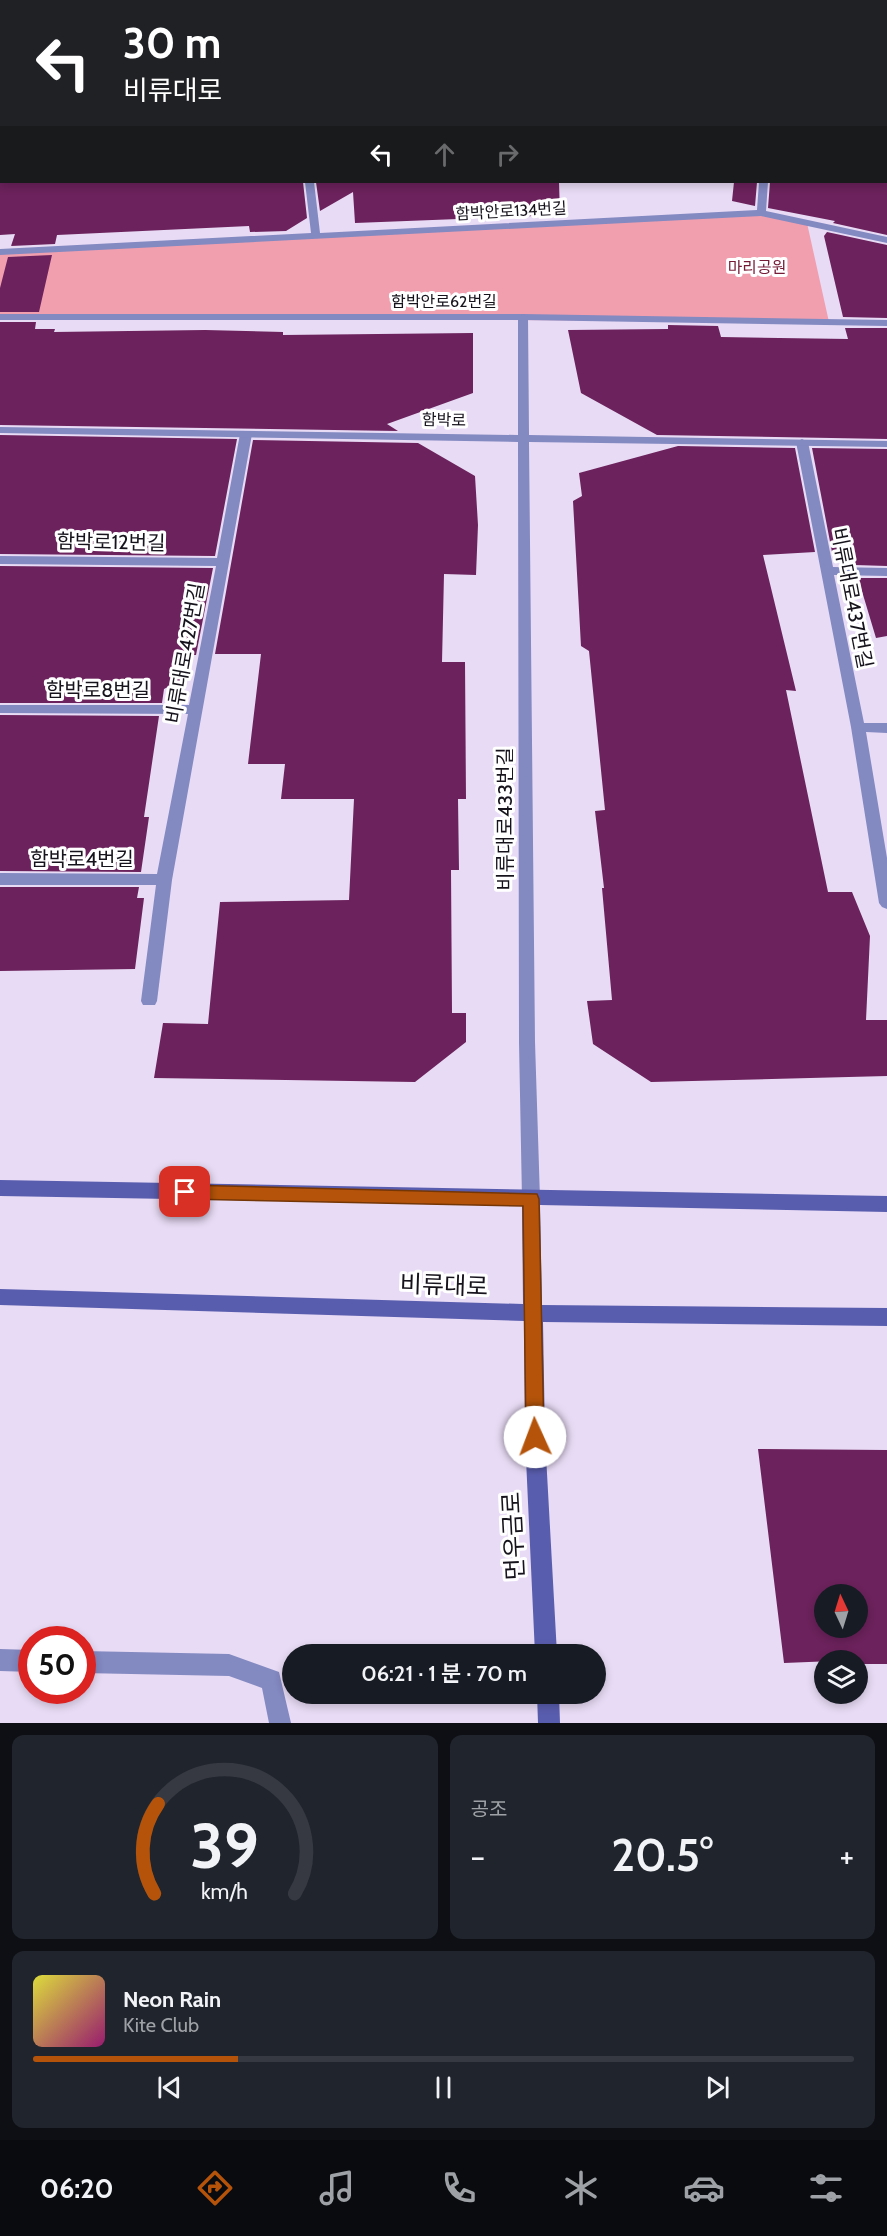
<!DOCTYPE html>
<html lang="ko">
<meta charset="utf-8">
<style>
body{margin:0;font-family:Cabin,"Noto Sans KR",sans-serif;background:#20242c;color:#f1f3f6;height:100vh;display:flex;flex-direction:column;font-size:22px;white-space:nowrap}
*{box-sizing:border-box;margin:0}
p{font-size:20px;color:#9ea1a6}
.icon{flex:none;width:33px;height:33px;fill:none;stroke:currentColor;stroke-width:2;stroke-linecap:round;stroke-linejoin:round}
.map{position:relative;height:1723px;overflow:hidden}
.side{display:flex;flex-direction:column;gap:12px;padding:12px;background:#0d0f14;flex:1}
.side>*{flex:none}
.guide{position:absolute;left:0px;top:0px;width:888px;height:183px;box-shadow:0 3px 9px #0003;background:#202124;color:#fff;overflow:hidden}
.needle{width:39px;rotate:356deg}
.tools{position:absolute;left:814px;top:1584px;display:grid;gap:12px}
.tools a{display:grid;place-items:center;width:54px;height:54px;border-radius:50%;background:#171b24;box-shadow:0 3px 9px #0003;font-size:30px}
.speed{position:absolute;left:18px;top:1626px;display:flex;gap:12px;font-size:30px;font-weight:700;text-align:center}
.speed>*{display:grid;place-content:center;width:78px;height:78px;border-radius:50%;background:#171b24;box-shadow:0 3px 9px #0003;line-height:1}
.speed .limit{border:9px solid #d22;background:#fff;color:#111}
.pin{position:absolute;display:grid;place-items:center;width:51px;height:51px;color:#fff;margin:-26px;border-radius:12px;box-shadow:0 3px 9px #0006}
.me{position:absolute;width:66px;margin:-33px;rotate:358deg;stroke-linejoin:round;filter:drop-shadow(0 0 4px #0008)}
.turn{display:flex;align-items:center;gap:21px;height:126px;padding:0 24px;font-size:27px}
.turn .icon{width:78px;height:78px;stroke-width:2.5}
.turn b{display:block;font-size:42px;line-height:51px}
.lanes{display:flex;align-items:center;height:57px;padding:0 24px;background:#0003;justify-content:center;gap:30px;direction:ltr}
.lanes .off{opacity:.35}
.big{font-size:45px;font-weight:600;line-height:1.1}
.side .widget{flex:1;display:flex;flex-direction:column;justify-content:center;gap:9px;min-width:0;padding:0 21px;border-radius:12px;background:#20242c}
.side .dial{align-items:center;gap:0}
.dial svg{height:156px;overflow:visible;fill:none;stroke:#363941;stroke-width:7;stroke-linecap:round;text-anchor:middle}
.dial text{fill:#f1f3f6;stroke:none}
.song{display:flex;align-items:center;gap:18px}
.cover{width:72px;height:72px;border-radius:9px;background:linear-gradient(135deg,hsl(60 70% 55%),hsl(320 70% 35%))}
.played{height:6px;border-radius:3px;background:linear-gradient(90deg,#b45309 25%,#363941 25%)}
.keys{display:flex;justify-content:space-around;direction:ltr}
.heat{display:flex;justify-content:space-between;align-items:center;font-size:33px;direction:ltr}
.side .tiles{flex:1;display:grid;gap:12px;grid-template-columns:1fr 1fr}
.widget:last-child{grid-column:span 2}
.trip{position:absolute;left:282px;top:1644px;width:324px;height:60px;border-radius:30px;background:#171b24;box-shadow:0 3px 9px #0003;font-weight:600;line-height:60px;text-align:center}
.menu{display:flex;height:96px;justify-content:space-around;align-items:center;background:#090b0e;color:#9ea1a6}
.menu .icon{width:42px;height:42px}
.menu .on{color:#b45309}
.menu b{font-size:27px;color:#f1f3f6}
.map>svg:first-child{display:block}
</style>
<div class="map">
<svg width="887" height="1723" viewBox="0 0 887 1723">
<rect width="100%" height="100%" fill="#e8dbf5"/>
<path fill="#f19faf" d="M126,0H389L387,2Z
M585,0H887V53L886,2Z
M761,213L807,223L829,322L0,317V252Z"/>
<path fill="#6c225c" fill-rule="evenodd" d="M0,182H303L307,218L286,231L250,232L249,226L57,235L55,244L11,246L15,234L0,235Z
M316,182H559L560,215L355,223L353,192L320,211Z
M734,182H757L755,206L732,201Z
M770,182H887V235L833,223L835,221L768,208Z
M827,232L887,245V318L843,317L824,236Z
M52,255L39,312H0V288L8,257Z
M0,322H36L35,329H55L54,332L205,330L283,332V335L473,333V393L387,424L398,431L0,425Z
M668,325L718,326L721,337L848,339L845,328H887V439L657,435L581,393L568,330L668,329Z
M0,435L237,439L215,556L0,554Z
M253,440L418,443L475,476L478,525L476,575L444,574L442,662H465L466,799H458L459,870H451L452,1013H466V1042L415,1082L154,1078L163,1023L208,1024L220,902L349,900L354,799H281L285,764H248L261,654H215Z
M678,446L795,448L815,552L763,555L796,691L786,690L828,892H852L870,936L866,1020H887V1076L651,1082L593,1044L587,1001L612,1000L602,888H604L595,811L605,810L589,651L581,646L573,501L582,496L579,473Z
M812,448L887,449V566L855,565L851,551L832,552Z
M0,566L213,568L196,655H188L183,679L164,689L162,703H0Z
M858,578H887V636L876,638Z
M0,715L159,716L144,817H149L141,872L0,871Z
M0,887H139L137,898H144L135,969L0,971Z
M758,1449L887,1450V1664H858V1660L784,1663ZM825,1594H858V1628H825Z"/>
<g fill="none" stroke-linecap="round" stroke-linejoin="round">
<path fill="#8389c1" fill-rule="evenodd" d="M886,58H887V62H886Z
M886,80H887V84H886Z
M0,86H2L0,92Z
M886,151H887V157H886Z
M0,157H2V163H0Z
M305,182H314L320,233L757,210L759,182H768L766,211L887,237V243L761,216L0,255V249L311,233Z
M0,314H523L887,320V326L523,320H0Z
M246,431L252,434L172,880L157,1001L155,1005H143L141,1001L156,885H0V873L157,874L188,714L0,713V705H189L216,566L0,564V556L217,558L240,434Z
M802,439L808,442L833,567L887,568V576L834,575L864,723H887V733L866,732L887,858V909L882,907L879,903L851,727L796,442Z
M0,1649L32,1650V1672L0,1671Z
M82,1651L229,1654L279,1672L291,1723H269L262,1688L229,1676L82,1673Z"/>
<path fill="#8389c1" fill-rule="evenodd" d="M523,314L528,317L529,435L887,441V447L529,442L535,1042L540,1199L537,1204L531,1207L525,1204L522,1199L519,1042L518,442L0,433V427L518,435V317Z"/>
<path fill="#595dae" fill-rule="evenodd" d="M0,1180L887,1196V1212L540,1205L542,1305L887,1308V1326L543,1322L545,1437L557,1654H535L525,1437L524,1321L0,1305V1289L523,1304L522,1205L0,1196Z
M537,1694H559L560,1723H538Z"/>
</g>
<path fill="#b45309" stroke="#753606" stroke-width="1.5" d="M185,1185L537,1194L539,1199L544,1437L541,1443L535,1446L528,1443L526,1437L523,1206L185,1199L179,1197L177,1192L179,1187Z"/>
<g text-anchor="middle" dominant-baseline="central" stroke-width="6" stroke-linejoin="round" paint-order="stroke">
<g font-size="16" fill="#17131c" stroke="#fff">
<text transform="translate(511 211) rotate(-3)">함박안로134번길</text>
<text x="444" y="301">함박안로62번길</text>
<text transform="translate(444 420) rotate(1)">함박로</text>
</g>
<g font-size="16" fill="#751b37" stroke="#fff">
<text x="757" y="267">마리공원</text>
</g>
<g font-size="20" fill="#17131c" stroke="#fff">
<text transform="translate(111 542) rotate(1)">함박로12번길</text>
<text transform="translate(852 598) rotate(79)">비류대로437번길</text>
<text transform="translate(185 653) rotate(-80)">비류대로427번길</text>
<text x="98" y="690">함박로8번길</text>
<text transform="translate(505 819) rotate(-90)">비류대로433번길</text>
<text x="82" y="859">함박로4번길</text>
</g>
<g font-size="24" fill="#17131c" stroke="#fff">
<text transform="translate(444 1285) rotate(2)">비류대로</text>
<text transform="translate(513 1536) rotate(-93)">먼우금로</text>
</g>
</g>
</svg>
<div class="tools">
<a><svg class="needle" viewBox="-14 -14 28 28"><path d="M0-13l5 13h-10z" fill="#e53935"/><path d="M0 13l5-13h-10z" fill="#9ea1a6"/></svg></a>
<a><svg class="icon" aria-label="layers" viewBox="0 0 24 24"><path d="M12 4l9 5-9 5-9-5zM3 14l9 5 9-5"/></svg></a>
</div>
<div class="speed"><div class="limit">50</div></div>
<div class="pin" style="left:185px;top:1192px;background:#d93025"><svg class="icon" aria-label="arrive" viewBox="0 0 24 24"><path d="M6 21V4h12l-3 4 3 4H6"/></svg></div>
<svg class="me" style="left:535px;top:1437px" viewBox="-20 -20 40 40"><circle r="19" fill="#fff"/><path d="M0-13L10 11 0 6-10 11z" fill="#b45309"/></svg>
<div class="trip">06:21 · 1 분 · 70 m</div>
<div class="guide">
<div class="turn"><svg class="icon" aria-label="left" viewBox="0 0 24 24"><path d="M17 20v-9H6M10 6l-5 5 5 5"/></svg><div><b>30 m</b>비류대로</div></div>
<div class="lanes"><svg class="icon" aria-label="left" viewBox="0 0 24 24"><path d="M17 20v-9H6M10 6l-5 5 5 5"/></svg><svg class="icon off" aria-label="ahead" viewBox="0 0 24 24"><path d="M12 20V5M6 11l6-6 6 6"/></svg><svg class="icon off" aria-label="right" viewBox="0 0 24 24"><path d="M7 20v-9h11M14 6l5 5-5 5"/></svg></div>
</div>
</div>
<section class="side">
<div class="tiles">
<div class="widget dial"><svg viewBox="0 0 100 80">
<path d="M14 69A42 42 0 1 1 86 69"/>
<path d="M14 69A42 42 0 0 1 16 23" stroke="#b45309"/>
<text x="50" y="56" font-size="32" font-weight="700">39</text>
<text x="50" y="72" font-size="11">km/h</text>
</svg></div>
<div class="widget"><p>공조</p>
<div class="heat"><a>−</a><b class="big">20.5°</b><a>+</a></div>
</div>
<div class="widget">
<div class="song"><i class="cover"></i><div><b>Neon Rain</b><p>Kite Club</p></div></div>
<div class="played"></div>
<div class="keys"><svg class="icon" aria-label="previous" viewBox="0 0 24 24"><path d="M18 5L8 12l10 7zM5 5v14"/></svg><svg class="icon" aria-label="pause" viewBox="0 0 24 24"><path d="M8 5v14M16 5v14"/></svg><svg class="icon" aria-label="next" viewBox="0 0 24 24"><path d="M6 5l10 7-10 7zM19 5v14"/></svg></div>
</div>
</div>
</section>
<nav class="menu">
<b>06:20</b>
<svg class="icon on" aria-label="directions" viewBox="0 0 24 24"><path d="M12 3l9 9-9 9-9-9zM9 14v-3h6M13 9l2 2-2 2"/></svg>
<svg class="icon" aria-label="music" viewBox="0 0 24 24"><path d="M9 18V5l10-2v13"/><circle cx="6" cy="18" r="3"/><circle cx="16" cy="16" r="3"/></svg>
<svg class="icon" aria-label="phone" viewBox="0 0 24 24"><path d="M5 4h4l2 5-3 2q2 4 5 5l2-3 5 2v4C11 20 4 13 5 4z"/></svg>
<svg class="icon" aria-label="climate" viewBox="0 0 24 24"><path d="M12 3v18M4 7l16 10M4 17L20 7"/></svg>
<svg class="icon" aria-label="car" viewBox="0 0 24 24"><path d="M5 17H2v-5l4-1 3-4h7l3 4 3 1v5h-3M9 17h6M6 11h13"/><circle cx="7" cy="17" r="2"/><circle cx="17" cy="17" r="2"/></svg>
<svg class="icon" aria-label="filters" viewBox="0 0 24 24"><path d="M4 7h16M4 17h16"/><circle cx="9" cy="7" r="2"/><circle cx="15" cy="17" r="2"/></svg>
</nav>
